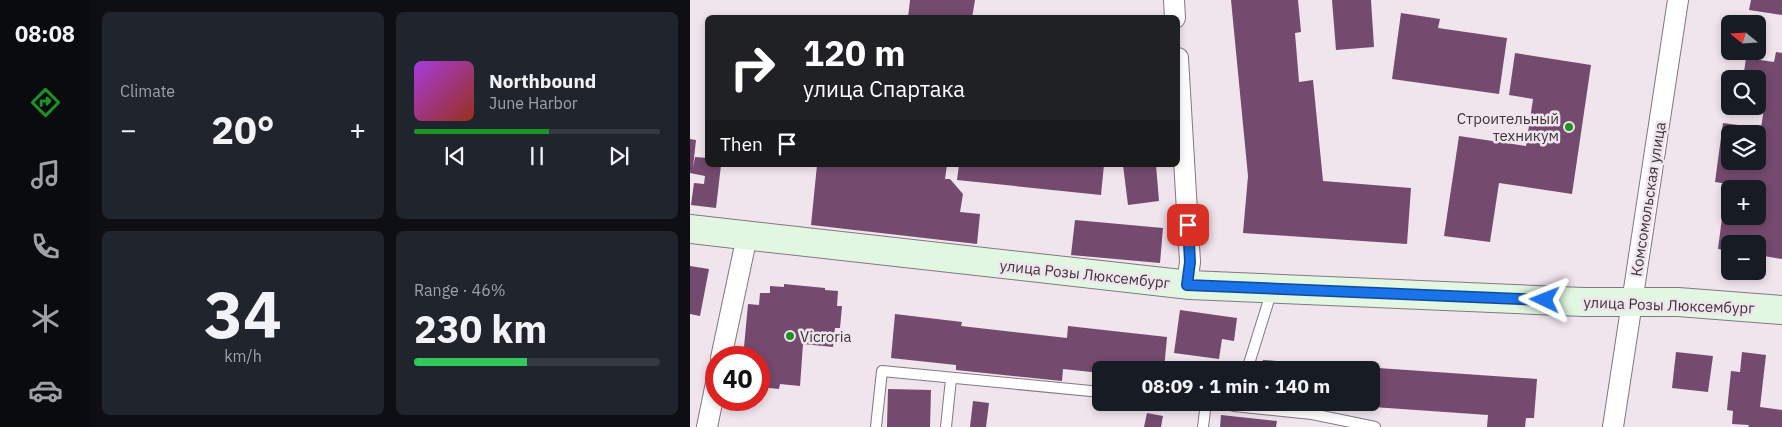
<!DOCTYPE html>
<meta charset="utf-8">
<style>
body{margin:0;font-family:"IBM Plex Sans",sans-serif;background:#20242c;color:#f1f3f6;height:100vh;display:flex;flex-direction:column;font-size:19px;white-space:nowrap}
*{box-sizing:border-box;margin:0}
p{font-size:16px;color:#9ea1a6}
.icon{flex:none;width:28px;height:28px;fill:none;stroke:currentColor;stroke-width:2;stroke-linecap:round;stroke-linejoin:round}
.map{position:relative;flex:1;overflow:hidden}
.details{display:flex;flex-direction:column;gap:12px;padding:12px;background:#0d0f14;width:600px}
.details>*{flex:none}
.hud{position:absolute;left:15px;top:15px;width:475px;height:152px;border-radius:8px;box-shadow:0 2px 8px #0003;background:#202124;color:#fff;overflow:hidden}
.needle{width:32px;rotate:288deg}
.tools{position:absolute;left:1031px;top:15px;display:grid;gap:10px}
.tools a{display:grid;place-items:center;width:45px;height:45px;border-radius:8px;background:#171b24;box-shadow:0 2px 8px #0003;font-size:25px}
.speed{position:absolute;left:15px;top:346px;display:flex;gap:10px;font-size:25px;font-weight:700;text-align:center}
.speed>*{display:grid;place-content:center;width:65px;height:65px;border-radius:50%;background:#171b24;box-shadow:0 2px 8px #0003;line-height:1}
.speed .limit{border:8px solid #d22;background:#fff;color:#111}
.pin{position:absolute;display:grid;place-items:center;width:42px;height:42px;color:#fff;margin:-21px;border-radius:10px;box-shadow:0 2px 8px #0006}
.me{position:absolute;width:55px;margin:-28px;rotate:272deg;stroke-linejoin:round;filter:drop-shadow(0 0 4px #0008)}
.turn{display:flex;align-items:center;gap:18px;height:105px;padding:0 15px;font-size:22px}
.turn .icon{width:65px;height:65px;stroke-width:2.5}
.turn b{display:block;font-size:35px;line-height:42px}
.then{display:flex;align-items:center;height:48px;padding:0 15px;background:#0003;gap:10px;font-size:19px}
.big{font-size:38px;font-weight:800;line-height:1.1}
.details .widget{flex:1;display:flex;flex-direction:column;justify-content:center;gap:8px;min-width:0;padding:0 18px;border-radius:8px;background:#20242c}
.details .dial{align-items:center;gap:0}
.dial b{font-size:65px;line-height:1}
.song{display:flex;align-items:center;gap:15px}
.cover{width:60px;height:60px;border-radius:8px;background:linear-gradient(135deg,hsl(280 70% 55%),hsl(10 70% 35%))}
.played{height:5px;border-radius:2px;background:linear-gradient(90deg,#1b9423 55%,#363941 55%)}
.keys{display:flex;justify-content:space-around;direction:ltr}
.heat{display:flex;justify-content:space-between;align-items:center;font-size:28px;direction:ltr}
.charge{height:8px;border-radius:4px;background:linear-gradient(90deg,#34c759 46%,#363941 0)}
.details .tiles{flex:1;display:grid;gap:12px;grid-template-columns:repeat(2,1fr)}
.trip{position:absolute;left:402px;top:361px;width:288px;height:50px;border-radius:8px;background:#171b24;box-shadow:0 2px 8px #0003;font-weight:800;line-height:50px;text-align:center}
main{display:flex;flex:1;min-height:0}
.tabs{display:flex;flex-direction:column;width:90px;justify-content:space-around;align-items:center;background:#090b0e;color:#9ea1a6}
.tabs .icon{width:35px;height:35px}
.tabs .current{color:#1b9423}
.tabs b{font-size:22px;color:#f1f3f6}
.map>svg:first-child{display:block}
</style>
<main>
<nav class="tabs">
<b>08:08</b>
<svg class="icon current" aria-label="directions" viewBox="0 0 24 24"><path d="M12 3l9 9-9 9-9-9zM9 14v-3h6M13 9l2 2-2 2"/></svg>
<svg class="icon" aria-label="music" viewBox="0 0 24 24"><path d="M9 18V5l10-2v13"/><circle cx="6" cy="18" r="3"/><circle cx="16" cy="16" r="3"/></svg>
<svg class="icon" aria-label="phone" viewBox="0 0 24 24"><path d="M5 4h4l2 5-3 2q2 4 5 5l2-3 5 2v4C11 20 4 13 5 4z"/></svg>
<svg class="icon" aria-label="climate" viewBox="0 0 24 24"><path d="M12 3v18M4 7l16 10M4 17L20 7"/></svg>
<svg class="icon" aria-label="car" viewBox="0 0 24 24"><path d="M5 17H2v-5l4-1 3-4h7l3 4 3 1v5h-3M9 17h6M6 11h13"/><circle cx="7" cy="17" r="2"/><circle cx="17" cy="17" r="2"/></svg>
</nav>
<section class="details">
<div class="tiles">
<div class="widget"><p>Climate</p>
<div class="heat"><a>−</a><b class="big">20°</b><a>+</a></div>
</div>
<div class="widget">
<div class="song"><i class="cover"></i><div><b>Northbound</b><p>June Harbor</p></div></div>
<div class="played"></div>
<div class="keys"><svg class="icon" aria-label="previous" viewBox="0 0 24 24"><path d="M18 5L8 12l10 7zM5 5v14"/></svg><svg class="icon" aria-label="pause" viewBox="0 0 24 24"><path d="M8 5v14M16 5v14"/></svg><svg class="icon" aria-label="next" viewBox="0 0 24 24"><path d="M6 5l10 7-10 7zM19 5v14"/></svg></div>
</div>
<div class="widget dial"><b>34</b><p>km/h</p></div>
<div class="widget"><p>Range · 46%</p><b class="big">230 km</b><div class="charge"></div></div>
</div>
</section>
<div class="map">
<svg width="1092" height="427" viewBox="0 0 1092 427">
<rect width="100%" height="100%" fill="#f0e4ed"/>
<path fill="#744a6e" fill-rule="evenodd" d="M220,0H285L282,18H218Z
M541,0H608L611,32L605,33L609,82L623,80L633,181L721,188L717,244L553,233L558,176Z
M642,0H681L684,47L646,50Z
M1061,0H1092V15L1059,10Z
M711,13L750,19L748,28L817,38L809,94L702,79Z
M1086,52L1092,53V259L1068,255V244H1040V251L1028,249L1032,218L1057,222L1058,216H1068V189L1025,182L1033,123L1071,128L1076,95L1068,94V79H1053L1056,58L1084,62ZM1040,134H1068V161H1040Z
M825,53L901,65L882,194L809,183L800,242L754,236L769,136L836,146L843,99L819,95Z
M0,139L6,140L3,167L5,157L18,158V165H31L26,208L1,205L4,183L14,184L15,176L0,173Z
M127,165H257L255,179H260L273,194L270,212L290,214L287,244L121,225Z
M269,165H414L411,195L267,180Z
M433,165H466L469,201L438,205Z
M385,220L473,228L470,263L381,255Z
M0,266L19,269L10,316L0,314Z
M94,284L135,288V290L148,291L147,306H152L150,328H145L143,347L113,344L110,386L90,384L89,389L70,387L69,358H53L58,304L69,305L70,293H80V286L94,287Z
M490,310L547,318L544,341L532,339L529,359L484,353Z
M205,314L272,322L271,326L377,338L378,326L477,337L474,370H411V373L373,369L372,381L266,370V365L201,358Z
M986,352L1023,356L1018,392L982,388Z
M1052,352L1076,355L1070,407L1092,410V427H1058L1059,425L1042,424L1043,411L1037,410L1041,371L1050,372Z
M573,360L847,379L844,418H836L835,427H797L798,415L640,404L681,402V370H572Z
M198,389L241,390L240,427H197Z
M283,401L299,403L296,427H280Z
M457,413L473,416L471,427H454Z
M531,415L587,421L586,427H530Z"/>
<g fill="none" stroke-linecap="round" stroke-linejoin="round">
<defs>
<path id="lane" d="M557,370L582,290
M525,402L544,406L545,402
M544,406L622,414L685,427
M186,427L192,371L411,392
M256,427L261,379
M513,427L516,402"/>
<path id="street" d="M484,0L485,18
M488,58L500,262L497,285
M31,358L57,236
M17,427L26,383
M923,427L988,0"/>
<path id="secondary" d="M0,229L500,285L894,302H988L1092,310"/>
</defs>
<use href="#lane" stroke="#827780" stroke-width="12"/>
<use href="#street" stroke="#827780" stroke-width="22"/>
<use href="#secondary" stroke="#827780" stroke-width="30"/>
<use href="#lane" stroke="#fff" stroke-width="10"/>
<use href="#street" stroke="#fff" stroke-width="20"/>
<use href="#secondary" stroke="#e2f7e2" stroke-width="28"/>
</g>
<g fill="none" stroke-linecap="round" stroke-linejoin="round">
<defs>
<path id="route" d="M498,225L500,262L497,285L855,300"/>
</defs>
<use href="#route" stroke="#114b97" stroke-width="12"/>
<use href="#route" stroke="#1a73e8" stroke-width="9"/>
</g>
<g fill="#1b9423" stroke="#f0e4ed" stroke-width="2">
<circle cx="879" cy="127" r="5"/>
<circle cx="100" cy="336" r="5"/>
</g>
<g text-anchor="middle" dominant-baseline="central" stroke-width="5" stroke-linejoin="round" paint-order="stroke">
<g font-size="15" fill="#3a3539" stroke="#f0e4ed" text-anchor="end">
<text x="869" y="118">Строительный<tspan x="869" dy="17">техникум</tspan></text>
<text x="110" y="336" text-anchor="start">Vicroria</text>
</g>
<g font-size="15" fill="#3a3539" stroke="#f0e4ed">
<text transform="translate(958 199) rotate(-81)">Комсомольская улица</text>
<text transform="translate(395 274) rotate(6)">улица Розы Люксембург</text>
<text transform="translate(979 305) rotate(2)">улица Розы Люксембург</text>
</g>
</g>
</svg>
<div class="tools">
<a><svg class="needle" viewBox="-14 -14 28 28"><path d="M0-13l5 13h-10z" fill="#e53935"/><path d="M0 13l5-13h-10z" fill="#9ea1a6"/></svg></a>
<a><svg class="icon" aria-label="search" viewBox="0 0 24 24"><circle cx="10" cy="10" r="6"/><path d="M15 15l6 6"/></svg></a>
<a><svg class="icon" aria-label="layers" viewBox="0 0 24 24"><path d="M12 4l9 5-9 5-9-5zM3 14l9 5 9-5"/></svg></a>
<a>+</a>
<a>−</a>
</div>
<div class="speed"><div class="limit">40</div></div>
<div class="pin" style="left:498px;top:225px;background:#d93025"><svg class="icon" aria-label="arrive" viewBox="0 0 24 24"><path d="M6 21V4h12l-3 4 3 4H6"/></svg></div>
<svg class="me" style="left:855px;top:300px" viewBox="-20 -20 40 40"><path d="M0-17L14 15 0 8-14 15z" fill="#1a73e8" stroke="#fff" stroke-width="4"/></svg>
<div class="trip">08:09 · 1 min · 140 m</div>
<div class="hud">
<div class="turn"><svg class="icon" aria-label="right" viewBox="0 0 24 24"><path d="M7 20v-9h11M14 6l5 5-5 5"/></svg><div><b>120 m</b>улица Спартака</div></div>
<div class="then">Then<svg class="icon" aria-label="arrive" viewBox="0 0 24 24"><path d="M6 21V4h12l-3 4 3 4H6"/></svg></div>
</div>
</div>
</main>
